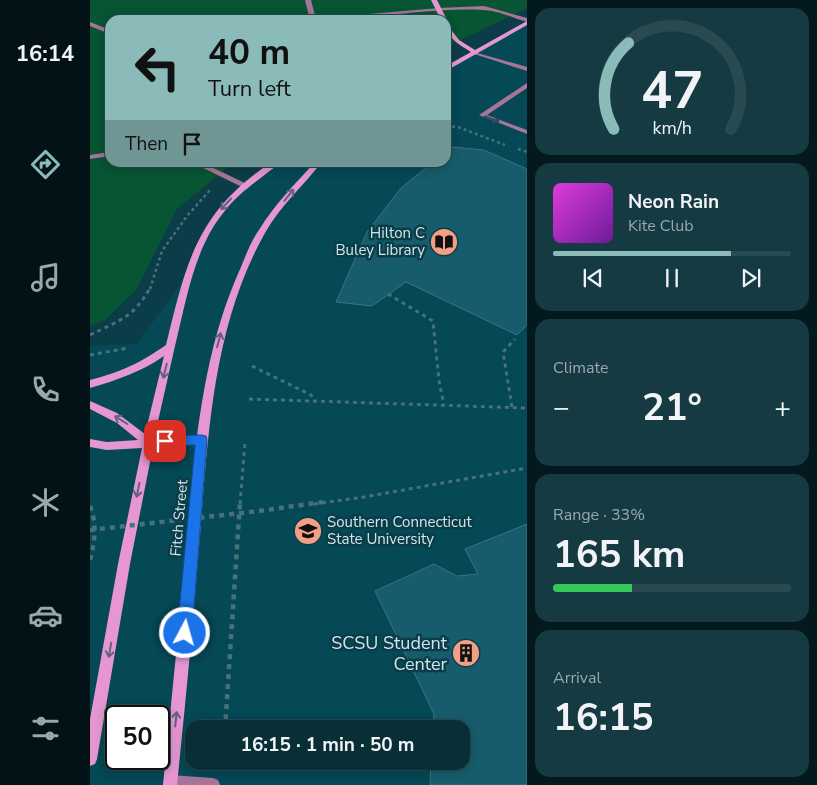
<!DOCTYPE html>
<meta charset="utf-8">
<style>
body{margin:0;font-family:"Nunito Sans",sans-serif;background:#163a42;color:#f1f3f6;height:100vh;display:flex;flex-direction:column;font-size:19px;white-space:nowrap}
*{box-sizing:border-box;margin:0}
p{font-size:16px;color:#98a8ad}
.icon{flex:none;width:28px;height:28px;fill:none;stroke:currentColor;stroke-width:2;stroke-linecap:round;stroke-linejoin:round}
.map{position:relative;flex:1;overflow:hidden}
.sheet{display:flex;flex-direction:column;gap:8px;padding:8px;background:#04191e;width:290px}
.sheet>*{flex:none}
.guide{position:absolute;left:15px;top:15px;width:346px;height:152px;border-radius:15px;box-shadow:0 2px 12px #0003,0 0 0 1px #294a51;background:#8bbbb9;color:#111;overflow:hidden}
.speed{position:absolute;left:15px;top:705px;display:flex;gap:10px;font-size:25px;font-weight:700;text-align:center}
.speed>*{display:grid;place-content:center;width:65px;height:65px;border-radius:50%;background:#082e36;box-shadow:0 2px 12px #0003,0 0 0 1px #294a51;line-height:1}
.speed .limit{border:2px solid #111;border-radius:8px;background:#fff;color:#111}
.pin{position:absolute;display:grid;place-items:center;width:42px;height:42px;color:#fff;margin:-21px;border-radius:10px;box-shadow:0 2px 8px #0006}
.me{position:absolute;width:55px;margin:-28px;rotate:6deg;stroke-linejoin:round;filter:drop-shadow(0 0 4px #0008)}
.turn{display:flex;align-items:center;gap:18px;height:105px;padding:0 20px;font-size:22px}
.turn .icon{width:65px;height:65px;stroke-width:2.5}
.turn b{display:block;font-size:35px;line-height:42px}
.then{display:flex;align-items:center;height:48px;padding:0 20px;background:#0003;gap:10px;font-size:19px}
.big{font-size:38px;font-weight:700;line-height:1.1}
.sheet .card{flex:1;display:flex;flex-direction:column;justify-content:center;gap:8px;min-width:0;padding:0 18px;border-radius:15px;background:#163a42}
.sheet .dial{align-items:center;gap:0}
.dial svg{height:130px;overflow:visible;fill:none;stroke:#294a51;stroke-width:7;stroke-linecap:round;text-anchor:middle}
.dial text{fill:#f1f3f6;stroke:none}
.song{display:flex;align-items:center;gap:15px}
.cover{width:60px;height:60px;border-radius:8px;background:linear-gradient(135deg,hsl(300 70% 55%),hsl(280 70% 35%))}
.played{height:5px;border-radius:2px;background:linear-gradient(90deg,#8bbbb9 75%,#294a51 75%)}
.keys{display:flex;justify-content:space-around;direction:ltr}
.heat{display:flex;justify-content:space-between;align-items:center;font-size:28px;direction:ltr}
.charge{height:8px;border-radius:4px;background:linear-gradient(90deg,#34c759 33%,#294a51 0)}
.trip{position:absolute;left:95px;top:720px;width:285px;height:50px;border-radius:15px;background:#082e36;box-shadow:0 2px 12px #0003,0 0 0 1px #294a51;font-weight:700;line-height:50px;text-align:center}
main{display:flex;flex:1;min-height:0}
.tab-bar{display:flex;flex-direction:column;width:90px;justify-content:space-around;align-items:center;background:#031216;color:#98a8ad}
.tab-bar .icon{width:35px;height:35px}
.tab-bar .selected{color:#8bbbb9}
.tab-bar b{font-size:22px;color:#f1f3f6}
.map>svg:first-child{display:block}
</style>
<main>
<nav class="tab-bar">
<b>16:14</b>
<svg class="icon selected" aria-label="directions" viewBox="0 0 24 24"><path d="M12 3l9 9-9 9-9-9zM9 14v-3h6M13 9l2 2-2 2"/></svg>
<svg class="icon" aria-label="music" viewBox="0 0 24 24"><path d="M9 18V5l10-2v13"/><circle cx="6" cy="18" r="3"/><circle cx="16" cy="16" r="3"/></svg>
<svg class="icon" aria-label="phone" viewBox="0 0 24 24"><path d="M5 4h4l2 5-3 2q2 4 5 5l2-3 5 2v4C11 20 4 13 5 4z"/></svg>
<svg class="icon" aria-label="climate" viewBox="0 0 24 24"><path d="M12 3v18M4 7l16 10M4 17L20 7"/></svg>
<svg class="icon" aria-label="car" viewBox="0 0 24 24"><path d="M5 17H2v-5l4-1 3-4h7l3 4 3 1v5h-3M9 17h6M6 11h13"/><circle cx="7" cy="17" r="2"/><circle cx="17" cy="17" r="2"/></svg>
<svg class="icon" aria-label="filters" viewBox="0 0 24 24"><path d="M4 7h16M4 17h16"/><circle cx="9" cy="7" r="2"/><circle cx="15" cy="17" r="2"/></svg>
</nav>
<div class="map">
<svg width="437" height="785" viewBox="0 0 437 785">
<rect width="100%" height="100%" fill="#0b3d48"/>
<path fill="#054856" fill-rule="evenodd" d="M437,23V785H0V346L47,344L100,271L132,207L188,163L356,162V69ZM26,716H69V759H26ZM104,729H371V761H104Z"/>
<path fill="#075532" d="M0,0H437V8L356,47V20H20V162L146,163L136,169L87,209L46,290L15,320L0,326Z"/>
<path fill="#175c6c" stroke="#43707d" d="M362,147L394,150L437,169V325L427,335L316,282L282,306L246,302L277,232L311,188L343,162H356V152Z
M437,524V785H340L341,761H371V729H343L344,714L285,591L344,564L367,576L388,574L375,549Z"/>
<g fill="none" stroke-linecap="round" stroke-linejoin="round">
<path stroke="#47717b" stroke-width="2.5" stroke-dasharray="3 3" stroke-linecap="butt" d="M356,126L368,127L415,145
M428,149L437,152
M60,289L72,251L97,216L121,189"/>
<path stroke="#47717b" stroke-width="3" stroke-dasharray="4 4" stroke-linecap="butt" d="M298,294L343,321L349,381L354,405
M0,335C30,320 43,318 60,288
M0,355L38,348
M162,366L221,395L224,400
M159,399L437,408
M422,407L413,352L425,339
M150,504L155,443
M224,504L274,497L437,468"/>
<path stroke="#47717b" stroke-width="4.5" stroke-dasharray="5 5" stroke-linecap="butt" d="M0,506C7,524 5,541 0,560
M169,511L233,502
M135,729L150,502"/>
<path fill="#a77599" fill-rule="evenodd" d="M215,0H221L226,20H220Z
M394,6L437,18V22C423,18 407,10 392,10C338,7 284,20 229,20L232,18L349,8Z
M0,22L20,30V34L0,26Z
M384,52L437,67V71L384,54Z
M437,83V88L397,115L437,130V134L389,115Z
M20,152V156L0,159V155Z
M101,162H111L159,185L155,187H152Z
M80,775L123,778L128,780L130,785H74L73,782L75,777Z"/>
<path fill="#e697d1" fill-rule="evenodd" d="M341,0H347L357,20L356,21L351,20Z
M437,21V25L356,71V66L381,52C370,45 356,38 356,23L369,40L385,50Z
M182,162H191C171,179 151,190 134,212C104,248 96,302 85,346C78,377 71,408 64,439L107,436C115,377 126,322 151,267C156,255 161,241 169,230C184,205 205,184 225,162H232C213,186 190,206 175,233C121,329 118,441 109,548C103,627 95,706 87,785H73L107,444L63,447L40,564L7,759L5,764L0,766V719L28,564L52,448L17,450L0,447V439L17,442L48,440L27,423L0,409V401L27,413L55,434L74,356C51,372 27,380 0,388V380C31,372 50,363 76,345C96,263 107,211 182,162Z"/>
<path stroke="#47717b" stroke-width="4.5" stroke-dasharray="5 5" stroke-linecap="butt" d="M0,530L169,511"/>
</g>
<defs><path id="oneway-shaft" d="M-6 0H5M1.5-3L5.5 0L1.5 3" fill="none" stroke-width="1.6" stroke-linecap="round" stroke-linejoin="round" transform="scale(1.25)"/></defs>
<use stroke="#2a4858" href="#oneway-shaft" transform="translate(402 119) rotate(20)"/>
<g stroke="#63617f">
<use href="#oneway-shaft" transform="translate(199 195) rotate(-51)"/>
<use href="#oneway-shaft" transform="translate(136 204) rotate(133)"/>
<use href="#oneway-shaft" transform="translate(129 340) rotate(-75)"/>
<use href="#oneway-shaft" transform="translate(75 371) rotate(104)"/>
<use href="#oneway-shaft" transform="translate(31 420) rotate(-148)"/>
<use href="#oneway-shaft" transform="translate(48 490) rotate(101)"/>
<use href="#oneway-shaft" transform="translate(20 650) rotate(100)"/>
<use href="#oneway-shaft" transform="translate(86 719) rotate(-84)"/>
</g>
<path fill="#1a73e8" stroke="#114b97" d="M111,435L116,436L117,440L102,633L100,638L95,640L90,638L87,633L105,445L75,446L71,444L69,441L71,438L75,436Z"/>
<defs>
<symbol id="library-disc" viewBox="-11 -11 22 22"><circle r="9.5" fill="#f39f86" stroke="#0b3d48"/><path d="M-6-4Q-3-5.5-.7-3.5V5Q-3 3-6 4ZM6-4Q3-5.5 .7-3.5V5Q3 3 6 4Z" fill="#111"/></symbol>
<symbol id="university-disc" viewBox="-11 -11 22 22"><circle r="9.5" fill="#f39f86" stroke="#0b3d48"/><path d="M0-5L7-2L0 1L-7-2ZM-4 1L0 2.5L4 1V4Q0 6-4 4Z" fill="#111"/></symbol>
<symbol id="building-disc" viewBox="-11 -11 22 22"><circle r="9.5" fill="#f39f86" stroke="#0b3d48"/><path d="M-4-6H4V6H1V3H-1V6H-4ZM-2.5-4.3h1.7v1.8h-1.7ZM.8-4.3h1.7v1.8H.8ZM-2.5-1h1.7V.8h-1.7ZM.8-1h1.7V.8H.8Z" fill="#111"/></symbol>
</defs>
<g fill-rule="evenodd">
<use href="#library-disc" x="338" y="226" width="32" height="32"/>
<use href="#university-disc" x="202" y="515" width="32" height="32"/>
<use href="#building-disc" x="360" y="637" width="32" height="32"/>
</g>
<g text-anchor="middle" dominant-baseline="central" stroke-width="5" stroke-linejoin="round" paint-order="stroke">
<g font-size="15" fill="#cee6ed" stroke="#0b3d48" text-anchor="end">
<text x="335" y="233">Hilton C<tspan x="335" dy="17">Buley Library</tspan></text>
<text x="237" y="522" text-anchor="start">Southern Connecticut<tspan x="237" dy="17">State University</tspan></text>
</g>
<g font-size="15" fill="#cee6ed" stroke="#0b3d48">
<text transform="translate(89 518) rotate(-85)">Fitch Street</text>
</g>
<g font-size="18" fill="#cee6ed" stroke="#0b3d48" text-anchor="end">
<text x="357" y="643">SCSU Student<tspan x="357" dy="21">Center</tspan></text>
</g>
</g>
</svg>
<div class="speed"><div class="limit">50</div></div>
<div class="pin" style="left:75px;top:441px;background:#d93025"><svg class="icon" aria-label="arrive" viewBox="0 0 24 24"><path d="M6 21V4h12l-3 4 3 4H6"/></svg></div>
<svg class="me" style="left:95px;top:633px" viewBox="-20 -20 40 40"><circle r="17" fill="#1a73e8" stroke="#fff" stroke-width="3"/><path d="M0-11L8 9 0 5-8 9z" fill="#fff"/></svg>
<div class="trip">16:15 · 1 min · 50 m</div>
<div class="guide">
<div class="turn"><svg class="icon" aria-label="left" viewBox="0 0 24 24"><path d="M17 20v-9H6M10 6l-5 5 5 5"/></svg><div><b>40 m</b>Turn left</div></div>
<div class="then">Then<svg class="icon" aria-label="arrive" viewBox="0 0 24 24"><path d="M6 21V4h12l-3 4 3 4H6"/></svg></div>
</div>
</div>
<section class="sheet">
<div class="card dial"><svg viewBox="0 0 100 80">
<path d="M14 69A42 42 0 1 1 86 69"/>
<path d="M14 69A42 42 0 0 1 23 16" stroke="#8bbbb9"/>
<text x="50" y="56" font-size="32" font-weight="700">47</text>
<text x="50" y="72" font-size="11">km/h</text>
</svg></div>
<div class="card">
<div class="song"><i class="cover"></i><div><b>Neon Rain</b><p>Kite Club</p></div></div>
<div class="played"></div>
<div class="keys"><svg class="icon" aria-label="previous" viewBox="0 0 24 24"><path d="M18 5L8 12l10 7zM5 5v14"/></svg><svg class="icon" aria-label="pause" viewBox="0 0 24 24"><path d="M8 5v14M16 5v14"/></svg><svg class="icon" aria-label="next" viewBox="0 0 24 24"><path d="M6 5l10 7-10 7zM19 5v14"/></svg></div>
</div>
<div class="card"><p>Climate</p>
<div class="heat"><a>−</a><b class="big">21°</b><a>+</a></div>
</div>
<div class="card"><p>Range · 33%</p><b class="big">165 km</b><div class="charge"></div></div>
<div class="card"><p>Arrival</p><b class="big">16:15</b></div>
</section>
</main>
